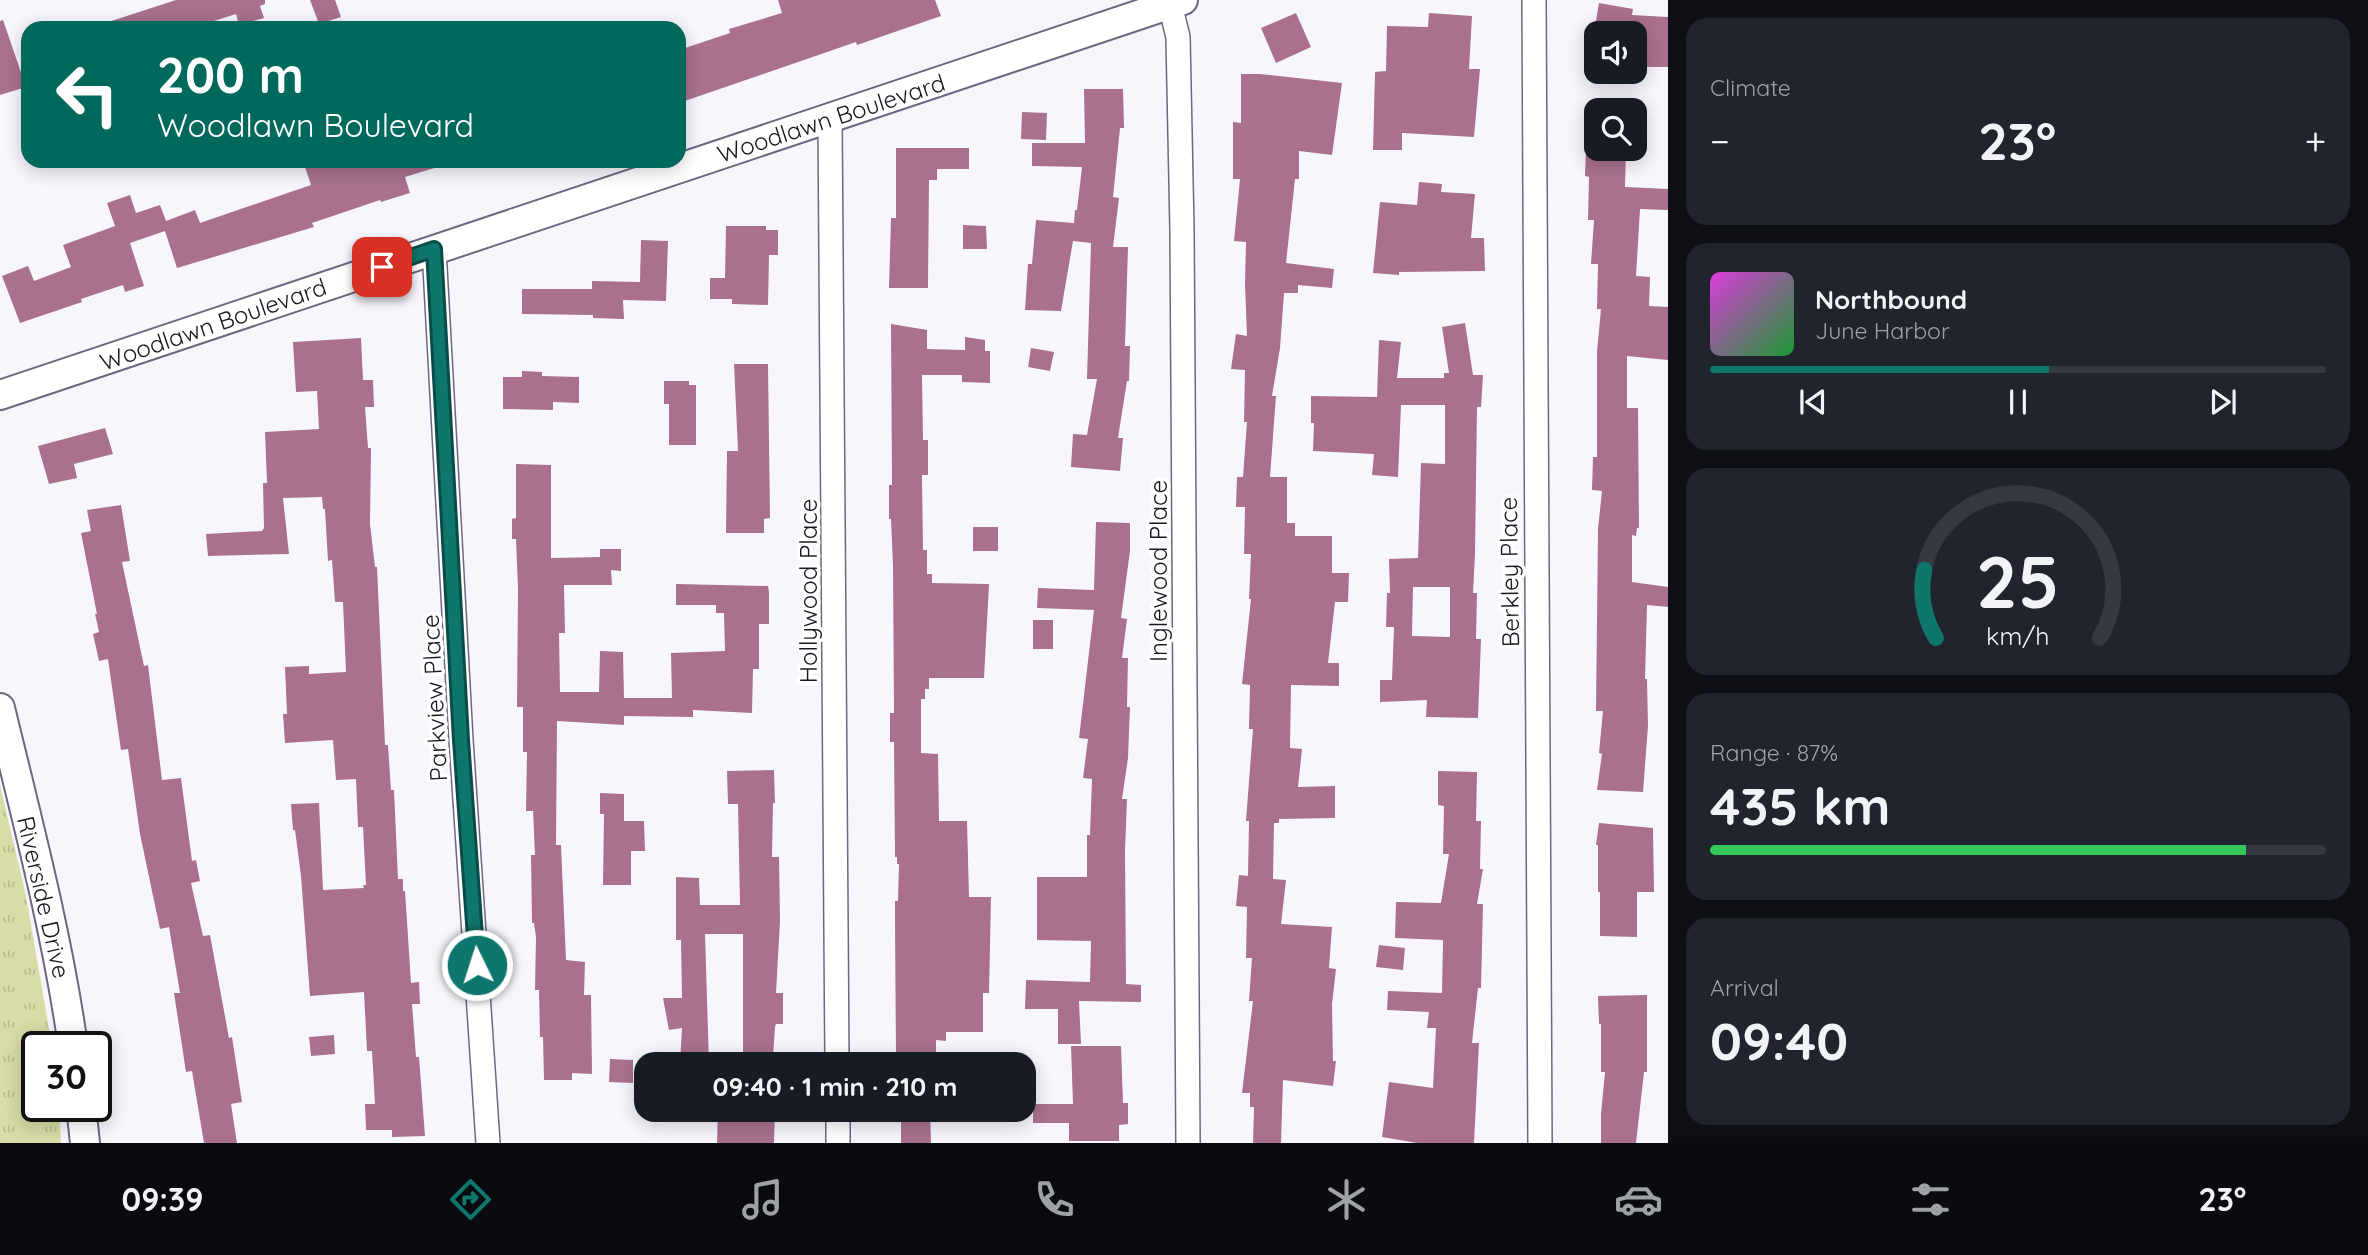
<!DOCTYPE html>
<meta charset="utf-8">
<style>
body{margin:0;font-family:Quicksand,sans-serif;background:#20242c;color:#f1f3f6;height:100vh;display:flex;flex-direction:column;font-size:26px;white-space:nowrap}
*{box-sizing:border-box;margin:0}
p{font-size:23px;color:#9ea1a6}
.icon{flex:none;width:38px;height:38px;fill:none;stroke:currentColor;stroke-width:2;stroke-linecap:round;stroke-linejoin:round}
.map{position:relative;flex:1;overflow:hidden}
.panel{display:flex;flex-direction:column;gap:18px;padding:18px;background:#0d0f14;width:700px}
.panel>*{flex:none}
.guide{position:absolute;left:21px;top:21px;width:665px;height:147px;border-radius:21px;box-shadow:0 4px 18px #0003;background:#00695c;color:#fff;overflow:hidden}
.buttons{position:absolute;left:1584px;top:21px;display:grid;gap:14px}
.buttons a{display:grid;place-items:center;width:63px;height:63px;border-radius:14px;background:#171b24;box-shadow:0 4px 18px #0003;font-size:35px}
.speed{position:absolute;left:21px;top:1031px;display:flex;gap:14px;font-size:35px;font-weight:700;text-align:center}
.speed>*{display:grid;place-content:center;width:91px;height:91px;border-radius:50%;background:#171b24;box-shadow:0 4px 18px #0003;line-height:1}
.speed .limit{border:4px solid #111;border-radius:10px;background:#fff;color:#111}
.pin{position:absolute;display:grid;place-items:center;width:60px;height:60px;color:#fff;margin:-30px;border-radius:14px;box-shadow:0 4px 10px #0006}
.me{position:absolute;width:77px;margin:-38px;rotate:356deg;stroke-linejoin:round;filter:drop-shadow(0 0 5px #0008)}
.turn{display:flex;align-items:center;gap:24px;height:147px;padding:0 21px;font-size:32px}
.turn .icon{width:91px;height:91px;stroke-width:2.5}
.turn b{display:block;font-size:49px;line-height:60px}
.big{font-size:52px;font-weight:700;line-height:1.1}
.panel .card{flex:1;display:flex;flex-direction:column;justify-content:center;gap:10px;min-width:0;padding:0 24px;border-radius:21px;background:#20242c}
.panel .dial{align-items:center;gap:0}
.dial svg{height:182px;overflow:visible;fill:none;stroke:#363941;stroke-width:7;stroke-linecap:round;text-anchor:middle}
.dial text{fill:#f1f3f6;stroke:none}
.song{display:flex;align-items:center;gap:21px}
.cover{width:84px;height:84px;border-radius:10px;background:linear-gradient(135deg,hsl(300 70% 55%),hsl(130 70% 35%))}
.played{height:7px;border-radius:4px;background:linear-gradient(90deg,#0f766e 55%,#363941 55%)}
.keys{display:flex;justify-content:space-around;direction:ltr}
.heat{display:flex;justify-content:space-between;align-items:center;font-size:38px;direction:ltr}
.charge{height:10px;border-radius:5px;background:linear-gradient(90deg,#34c759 87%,#363941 0)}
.trip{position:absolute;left:634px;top:1052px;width:402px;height:70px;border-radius:21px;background:#171b24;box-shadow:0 4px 18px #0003;font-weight:700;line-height:70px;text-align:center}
.menu{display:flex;height:112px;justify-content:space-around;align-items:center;background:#090b0e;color:#9ea1a6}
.menu .icon{width:49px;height:49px}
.menu .on{color:#0f766e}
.menu b{font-size:32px;color:#f1f3f6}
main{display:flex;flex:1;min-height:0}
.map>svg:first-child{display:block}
</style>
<main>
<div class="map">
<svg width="1668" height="1143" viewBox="0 0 1668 1143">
<defs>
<pattern id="park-tufts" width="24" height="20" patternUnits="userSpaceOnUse" patternTransform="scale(1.75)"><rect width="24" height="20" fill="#d9dca7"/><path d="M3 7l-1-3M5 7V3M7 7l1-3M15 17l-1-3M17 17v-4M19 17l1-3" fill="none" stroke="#babc8f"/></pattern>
</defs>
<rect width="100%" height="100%" fill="#f8f6fd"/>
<path fill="url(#park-tufts)" d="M0,785L26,896L52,1046H37V1106H59L61,1143H0Z"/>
<path fill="#a9718e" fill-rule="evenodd" d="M176,0H265V4L260,6L264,18L239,25L236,14L192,28H103L102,24Z
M310,0H335L341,17L319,24Z
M778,0H935L941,16L857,45L856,42L679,103V50L730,33L729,29L782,13Z
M1599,3L1633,9L1632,15L1668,17V67H1634V33H1594Z
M1296,13L1311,47L1276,63L1261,28Z
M1429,13L1472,16L1469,69H1480L1474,137L1402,133V150H1373L1375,72L1386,71L1387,26L1428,27Z
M3,20L26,87L0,95V21Z
M1241,74H1260L1342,83L1332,155L1299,151V179H1295L1286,263L1334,269L1332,288L1298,285V293H1284L1280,348L1272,396H1276L1270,477H1287V523H1295V536H1332V573H1349L1348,602H1335L1328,663H1339V686L1291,685L1290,748L1302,749L1298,787L1335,786V818L1279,819V823H1274L1273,879L1286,880L1281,924L1332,927L1329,968L1336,969L1332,1004L1333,1061H1336L1333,1086L1283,1080L1281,1143H1253L1254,1107H1250V1093H1242L1253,1001H1249L1252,958H1246L1247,907L1236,906L1239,875L1248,876L1249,821H1246L1253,729H1249L1250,685L1242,684L1251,599H1249L1251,554H1244L1245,507H1236L1237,477H1243L1247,422H1244L1245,370L1231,369L1236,334L1247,336L1245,284L1246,242L1234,241L1240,179H1233V122L1241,123Z
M1084,89H1123L1124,128H1120L1113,197L1119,198L1113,247H1128L1125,346H1130L1129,381H1127L1118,438H1123L1120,471L1071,467L1073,434L1087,435L1097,379H1087L1091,243L1073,241L1061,311L1025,310L1028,264H1032L1036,220L1074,223L1075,210H1077L1082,167L1032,166V143H1085Z
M1022,112L1047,113L1046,140L1021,139Z
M896,148H969V169H937V180H929L928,288H889L891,218H896Z
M1586,149H1626L1625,187L1668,189V210L1640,209L1636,276L1650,277L1649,306L1668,307V360L1627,356V408H1638L1639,528H1637L1636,536L1632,535V582L1668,587V607L1647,605L1645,679H1647L1648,726L1643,792L1597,790L1602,754L1599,753L1603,711H1596L1598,529L1602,491L1592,490L1593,457H1597V352L1601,309H1597L1598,264H1591L1594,220H1588L1589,177L1585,176Z
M303,161H440L441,166L405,177L410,193L381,202L380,200L312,223L314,227L177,268L165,231L130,243L144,286L125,292L123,285L81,299L82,302L20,323L2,276L28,266L34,281L71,267L63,245L115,226L107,203L130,195L136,213L160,205L166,221L195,210L200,223L311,185Z
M1419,182L1442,184L1441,192L1475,194L1471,238H1484L1485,271L1399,272V275L1373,273L1380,202L1417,205Z
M963,225L986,226L987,249H963Z
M726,226H766V230H778V255H769L768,305L732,304V299H710V278H725Z
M641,240L668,241L666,301L623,300L624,319L593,318V315L522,314V289H592V281L640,282Z
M1465,323L1473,375H1483L1481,407H1477L1475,554L1473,593H1477L1476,639H1481L1478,718L1426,717L1427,700L1380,702V680H1392L1394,627H1386L1387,593H1390L1389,559L1418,558L1421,463L1445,464V405H1401L1398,477L1372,475L1374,454L1313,451L1314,423H1311V396L1377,397L1379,340L1401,342L1397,378H1444V373H1449L1442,327ZM1413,587H1450V637L1412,636Z
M891,324L927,330V349L965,350V337L985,340V351H990V383L962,382V375H922L923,440H928V475H922L923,550H927V574H932V583L989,584L984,678H929V689H925V699H921V753L938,754L939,821H967L969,897H991L989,993H983V1032H946V1041L936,1040V1056H896L895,921V901H898L899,864H897V857H895L894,742H890V713H894L893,566L891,519H889V485H892Z
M361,338L363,380H373L374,407H365L368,448H371L370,524L375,567H377L385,745H388L391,790H394L398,879H403V891H405L411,983L419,982L420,1004H412L416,1057H419L425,1136L392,1137V1130H366L365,1104H375L372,1051H367L364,992L310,996L301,876L295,830H293L291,804L319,803L323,890L364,888L363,885H366L363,827H358L356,779L336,780L333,740L285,743L283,714H287L285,667L309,666V674L346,672L343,602H335L332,560L328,561L325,509H323L322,497L283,498L289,554L208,556L206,534L262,531L264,528L263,483H267L265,432L319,429L317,391L296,392L293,342Z
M1031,348L1054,352L1050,371L1028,367Z
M734,364H768L770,518L764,519V533H726L727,451H738Z
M522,371L542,372V376L579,377V403L553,402V410L503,409V377H522Z
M664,381H689V385H696V445H669V404H664Z
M105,428L113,454L74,464L77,478L49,484L38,446Z
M516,464L551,465V558L600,557V549H621V571L611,570L612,585H564L565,633H559L560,692H599L600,651L623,652L624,698H672L671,653L725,651L724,613H716V605H676V584L768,586L769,592V624H759V669H753L752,713L693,710V717L624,716V725L557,721L556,845H561L566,960L585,962L584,995H591L592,1074L572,1073V1080H544L543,1037H540L539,990H535L536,937L534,923H532L531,855H535L533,811H526L527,752H523V707H517L518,589L516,539H512V519L516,518Z
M121,505L130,561L122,562L144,666L148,665L162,780L181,778L192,861L196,860L200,881L191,883L203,936L210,935L229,1038L232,1037L242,1102L231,1104L237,1143H204L192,1071L186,1072L174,993H180L169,927L160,929L140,834L128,749L121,750L108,659L99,661L93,634L99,632L95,614H97L81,533L91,531L87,510Z
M1096,522L1130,523V551L1121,618L1127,619L1122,658H1128L1127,707H1130L1128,758L1122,799H1127L1125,851L1126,984L1141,985V1002L1079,1001L1081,1044H1058V1009H1025L1026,980L1090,982L1091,941L1037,940V877H1087V835H1090L1092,779L1083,778L1088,739L1079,738L1094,610L1037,608L1038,588L1094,590Z
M973,527H998V551H973Z
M1033,620H1053V649H1033Z
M774,770L775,803H773L772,857H779L780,921L776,993H783V1024H776L775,1027L773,1057H769V1064H743V934H705L709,1064H680L682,1028L669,1030L663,998H682L681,940H676V877L699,878L700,905H740L738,804H728L727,771Z
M1438,771L1477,772L1476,821H1481L1480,869H1483L1477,904H1483L1481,988H1478L1472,1043H1479L1474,1143H1417L1382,1137L1389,1082L1433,1088L1436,1028H1427L1429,1012L1387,1010L1388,991L1442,993L1443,940L1395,938L1396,902L1441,903L1449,854H1443L1444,806L1438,805Z
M600,793L624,794V821H644L645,851H631V885H603L604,814H600Z
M1599,823L1653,828L1654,892H1637V937L1600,936V892H1598V845H1596Z
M1379,945L1405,948L1403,970L1376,967Z
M1647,995V1072H1644L1636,1143H1601V1114L1605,1072H1601V1024H1599L1598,996Z
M334,1035L335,1054L311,1056L309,1037Z
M1071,1046H1121L1123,1103H1128V1124L1119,1125V1141H1069V1123H1033V1104H1073Z
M610,1059L633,1060V1083L609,1082Z
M718,1110H775L774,1143H717Z
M901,1112L930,1113L931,1143H901Z"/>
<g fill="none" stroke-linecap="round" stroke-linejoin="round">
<defs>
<path id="minor" d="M1169,0L1178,37L1182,230L1188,1143
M1534,0C1535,381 1536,762 1540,1143
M830,118L837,1064
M434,249L461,740L488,1143
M838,1110V1143"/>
<path id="tertiary" d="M0,395L1183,0
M0,708C27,820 57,932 73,1046
M81,1106L85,1143"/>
</defs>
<use href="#minor" stroke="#6f6682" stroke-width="26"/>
<use href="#tertiary" stroke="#6f6682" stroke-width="32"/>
<use href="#minor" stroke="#fff" stroke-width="23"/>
<use href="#tertiary" stroke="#fff" stroke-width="28"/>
</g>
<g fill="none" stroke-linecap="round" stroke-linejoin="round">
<defs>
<path id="route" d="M382,267L434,249L461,740L477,965"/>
</defs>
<use href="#route" stroke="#0a4d48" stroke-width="18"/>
<use href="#route" stroke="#0f766e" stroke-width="12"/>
</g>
<g text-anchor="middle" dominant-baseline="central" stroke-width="7" stroke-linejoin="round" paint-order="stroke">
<g font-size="24" fill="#1a1621" stroke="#fff">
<text transform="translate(831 118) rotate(-18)">Woodlawn Boulevard</text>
<text transform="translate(213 324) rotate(-19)">Woodlawn Boulevard</text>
<text transform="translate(1158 571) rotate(-90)">Inglewood Place</text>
<text transform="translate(1509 572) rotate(-91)">Berkley Place</text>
<text transform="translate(808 591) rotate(-90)">Hollywood Place</text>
<text transform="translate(434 698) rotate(-93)">Parkview Place</text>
<text transform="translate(44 897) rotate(77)">Riverside Drive</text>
</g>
</g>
</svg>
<div class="buttons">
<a><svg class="icon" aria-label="sound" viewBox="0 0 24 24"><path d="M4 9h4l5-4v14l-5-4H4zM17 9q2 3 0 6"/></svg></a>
<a><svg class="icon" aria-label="search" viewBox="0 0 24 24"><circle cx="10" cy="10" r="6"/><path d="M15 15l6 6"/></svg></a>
</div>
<div class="speed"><div class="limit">30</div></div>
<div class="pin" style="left:382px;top:267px;background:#d93025"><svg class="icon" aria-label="arrive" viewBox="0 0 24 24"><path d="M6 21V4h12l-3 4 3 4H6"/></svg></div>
<svg class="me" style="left:477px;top:965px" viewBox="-20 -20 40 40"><circle r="17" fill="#0f766e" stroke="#fff" stroke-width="3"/><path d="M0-11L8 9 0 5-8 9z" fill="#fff"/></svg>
<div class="trip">09:40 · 1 min · 210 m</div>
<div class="guide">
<div class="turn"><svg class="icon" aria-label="left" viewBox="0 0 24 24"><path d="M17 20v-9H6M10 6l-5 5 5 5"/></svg><div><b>200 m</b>Woodlawn Boulevard</div></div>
</div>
</div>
<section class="panel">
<div class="card"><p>Climate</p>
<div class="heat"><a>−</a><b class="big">23°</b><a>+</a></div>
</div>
<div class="card">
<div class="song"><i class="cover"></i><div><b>Northbound</b><p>June Harbor</p></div></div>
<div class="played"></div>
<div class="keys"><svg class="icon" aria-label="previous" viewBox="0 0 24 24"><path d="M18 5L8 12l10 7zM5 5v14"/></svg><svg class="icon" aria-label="pause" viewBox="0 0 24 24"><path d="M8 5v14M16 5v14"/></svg><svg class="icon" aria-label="next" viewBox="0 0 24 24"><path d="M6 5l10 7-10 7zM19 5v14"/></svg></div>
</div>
<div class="card dial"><svg viewBox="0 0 100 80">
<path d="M14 69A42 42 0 1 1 86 69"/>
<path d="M14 69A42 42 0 0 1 9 39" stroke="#0f766e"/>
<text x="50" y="56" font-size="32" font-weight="700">25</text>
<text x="50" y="72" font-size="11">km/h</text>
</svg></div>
<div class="card"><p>Range · 87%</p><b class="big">435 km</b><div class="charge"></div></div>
<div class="card"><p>Arrival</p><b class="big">09:40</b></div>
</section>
</main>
<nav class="menu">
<b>09:39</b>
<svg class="icon on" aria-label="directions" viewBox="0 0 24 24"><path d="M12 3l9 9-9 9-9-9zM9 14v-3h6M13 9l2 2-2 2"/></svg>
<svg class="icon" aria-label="music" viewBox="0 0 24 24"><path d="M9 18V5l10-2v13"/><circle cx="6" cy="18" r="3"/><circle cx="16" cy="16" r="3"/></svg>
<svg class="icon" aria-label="phone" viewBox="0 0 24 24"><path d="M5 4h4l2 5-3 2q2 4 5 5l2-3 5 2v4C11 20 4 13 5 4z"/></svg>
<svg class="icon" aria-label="climate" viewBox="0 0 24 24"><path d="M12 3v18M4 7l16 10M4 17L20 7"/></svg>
<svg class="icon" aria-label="car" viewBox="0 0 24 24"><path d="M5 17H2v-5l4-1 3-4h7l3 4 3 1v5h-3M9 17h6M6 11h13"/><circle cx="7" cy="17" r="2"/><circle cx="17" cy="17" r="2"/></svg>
<svg class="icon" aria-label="filters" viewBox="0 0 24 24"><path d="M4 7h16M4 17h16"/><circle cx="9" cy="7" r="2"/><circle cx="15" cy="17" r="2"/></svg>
<b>23°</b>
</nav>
